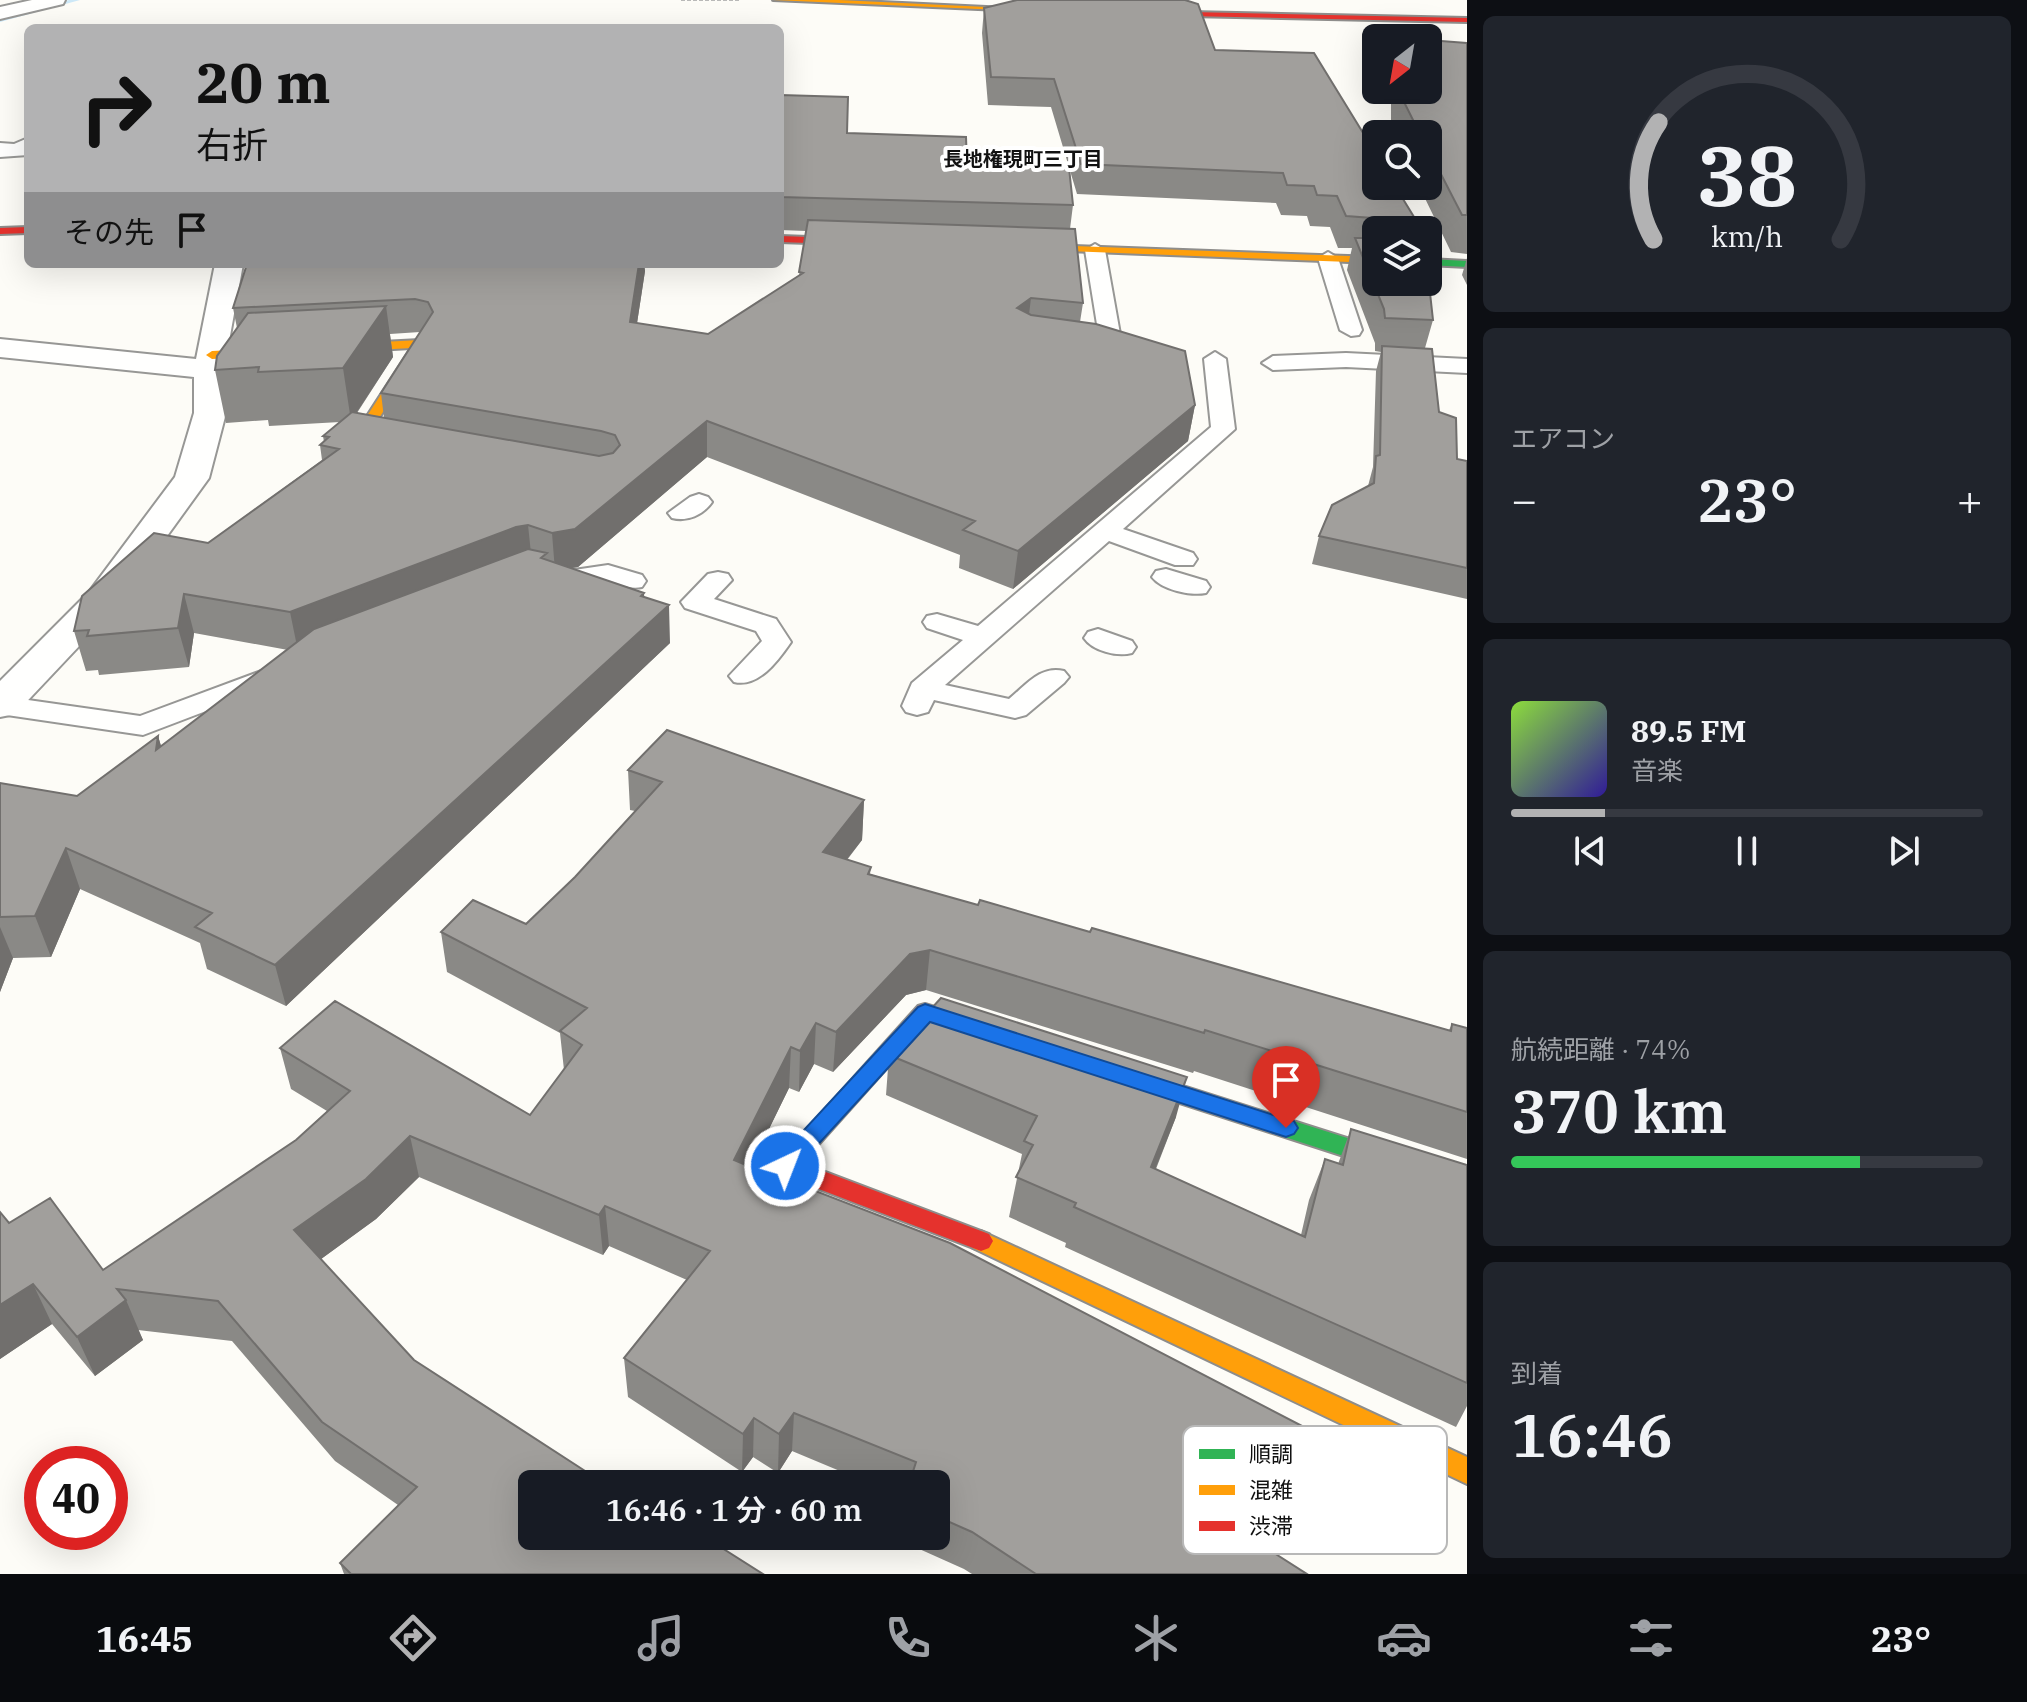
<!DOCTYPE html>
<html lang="ja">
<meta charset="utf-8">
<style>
body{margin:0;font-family:"IBM Plex Serif","Noto Sans JP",serif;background:#20242c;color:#f1f3f6;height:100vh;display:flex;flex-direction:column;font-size:30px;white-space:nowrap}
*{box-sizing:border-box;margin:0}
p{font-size:26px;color:#9ea1a6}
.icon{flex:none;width:44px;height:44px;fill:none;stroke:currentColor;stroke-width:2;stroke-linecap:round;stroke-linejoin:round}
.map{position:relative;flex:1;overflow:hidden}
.details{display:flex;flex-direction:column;gap:16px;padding:16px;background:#0d0f14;width:560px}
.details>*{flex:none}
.top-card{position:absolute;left:24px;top:24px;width:760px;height:244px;border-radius:12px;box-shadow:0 8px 32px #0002;background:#b2b2b3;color:#111;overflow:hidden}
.needle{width:52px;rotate:211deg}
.tools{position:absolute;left:1362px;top:24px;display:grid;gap:16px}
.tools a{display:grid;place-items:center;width:80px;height:80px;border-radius:12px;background:#171b24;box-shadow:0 8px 32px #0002;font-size:40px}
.speed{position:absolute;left:24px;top:1446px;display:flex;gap:16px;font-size:40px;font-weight:700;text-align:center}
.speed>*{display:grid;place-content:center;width:104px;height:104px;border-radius:50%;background:#171b24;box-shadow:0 8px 32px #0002;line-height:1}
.speed .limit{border:12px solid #d22;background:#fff;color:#111}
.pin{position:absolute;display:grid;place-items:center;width:68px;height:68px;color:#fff;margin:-82px -34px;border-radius:50% 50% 50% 0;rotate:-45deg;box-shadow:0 0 8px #0007}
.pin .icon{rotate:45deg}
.me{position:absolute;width:88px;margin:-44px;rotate:43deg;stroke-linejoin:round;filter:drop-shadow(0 0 6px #0008)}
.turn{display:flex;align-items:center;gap:28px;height:168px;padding:0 40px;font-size:36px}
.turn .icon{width:104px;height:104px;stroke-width:2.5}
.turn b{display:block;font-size:56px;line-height:68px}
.then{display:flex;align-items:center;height:76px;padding:0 40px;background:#0003;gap:16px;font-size:30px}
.big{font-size:60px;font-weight:600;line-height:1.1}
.details .widget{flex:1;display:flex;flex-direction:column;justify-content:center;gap:12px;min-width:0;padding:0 28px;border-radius:12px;background:#20242c}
.details .dial{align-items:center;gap:0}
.dial svg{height:208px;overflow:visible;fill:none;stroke:#363941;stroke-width:7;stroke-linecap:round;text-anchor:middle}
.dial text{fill:#f1f3f6;stroke:none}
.song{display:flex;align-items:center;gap:24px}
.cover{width:96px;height:96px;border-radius:12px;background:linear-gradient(135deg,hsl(90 70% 55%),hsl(250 70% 35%))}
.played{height:8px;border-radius:4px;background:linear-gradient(90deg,#b2b2b3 20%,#363941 20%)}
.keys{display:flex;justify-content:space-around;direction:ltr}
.heat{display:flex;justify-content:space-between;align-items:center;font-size:44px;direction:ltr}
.charge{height:12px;border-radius:6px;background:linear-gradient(90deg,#34c759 74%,#363941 0)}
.trip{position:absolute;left:518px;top:1470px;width:432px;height:80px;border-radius:12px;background:#171b24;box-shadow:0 8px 32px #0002;font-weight:600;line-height:80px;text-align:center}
.tabs{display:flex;height:128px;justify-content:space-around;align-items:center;background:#090b0e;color:#9ea1a6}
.tabs .icon{width:56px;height:56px}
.tabs .current{color:#b2b2b3}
.tabs b{font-size:36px;color:#f1f3f6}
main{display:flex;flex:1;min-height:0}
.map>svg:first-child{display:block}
</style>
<main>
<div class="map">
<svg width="1467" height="1574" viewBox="0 0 1467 1574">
<rect width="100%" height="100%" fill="#fdfcf7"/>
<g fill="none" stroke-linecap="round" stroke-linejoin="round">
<path fill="#cde8f7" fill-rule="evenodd" d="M69,0H80L0,22V18Z"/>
<defs>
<path id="lane" d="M1095,244L1105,250L1122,345L1139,348L1142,353L1139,358C1128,360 1108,358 1101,349L1085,250Z
M1328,252L1338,258L1362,330L1359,335L1351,336L1340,330L1318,258Z
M1215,352L1226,359L1235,429L1123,529L1193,553L1197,559L1193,565H1175L1109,541L945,685L1009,699C1026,685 1041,665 1064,671L1069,677L1064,683L1026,715L1015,718L934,700L928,712L917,715L906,712L902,706L912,683L963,640L927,628L923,622L927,616L937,614L978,626L1211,427L1204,359Z
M1346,353L1467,359V373L1346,367L1273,370L1262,363L1273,356Z
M699,494L708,497L712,502C703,515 687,522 672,518L668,513L690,497Z
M608,565L642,575L646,581L642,587C627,590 618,582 604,582C583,581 562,592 540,587L536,581L540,575Z
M1166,569L1206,581L1210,587L1206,593C1191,596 1162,590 1152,577L1156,571Z
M718,572L728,574L732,580L714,599L776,619L791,642C778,661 758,688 734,682L729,676L762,641L756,631L685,608L681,602L708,574Z
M1098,629L1132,641L1136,647L1132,653C1117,657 1093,651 1084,638L1088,632Z
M272,667L282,670L287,676L282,682L143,735L0,714V696L140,716Z"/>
<path id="street" d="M32,0H65L63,4L0,19V7Z
M28,138V155L0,157V143L14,144Z
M215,264H243L224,369L226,413L209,478L115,608L15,714L0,717V681L89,592L175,477L194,413V377L0,357V339L196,359Z"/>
<path id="fast" d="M1428,259L1467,261V267L1428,265Z
M1126,1068L1467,1176V1196L1118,1083L1115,1077L1118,1071Z"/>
<path id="slow" d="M773,0H839L1049,10L1045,12Z
M1019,244L1376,257V263L1015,249L1014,247Z
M420,340L426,344L369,434L404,440L406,443L399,447L361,440L354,436L411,348L212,359L206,355L212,351Z
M981,1231L1467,1457V1484L973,1248L969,1241L973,1234Z"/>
<path id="jam" d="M1142,11L1467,18V22L1139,15Z
M28,227V233L0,234V228Z
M780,236L866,239L871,242L866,245L780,242Z
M925,1004L993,1025L996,1031L993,1037L985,1039L929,1021L802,1163L989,1234L993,1241L989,1248L981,1251L777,1173L774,1166L918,1006Z"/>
</defs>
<use href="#lane" stroke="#979795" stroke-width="4"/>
<use href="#street" stroke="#979795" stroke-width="4"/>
<use href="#fast" stroke="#8e8d8b" stroke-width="4"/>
<use href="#slow" stroke="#8e8d8b" stroke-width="4"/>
<use href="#jam" stroke="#8e8d8b" stroke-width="4"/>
<path stroke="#b9b9b8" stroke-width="2" stroke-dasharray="4 2" stroke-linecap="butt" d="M681,0H740"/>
<use href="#lane" fill="#fffffe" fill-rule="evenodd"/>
<use href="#street" fill="#fffffe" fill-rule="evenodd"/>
<use href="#fast" fill="#30b455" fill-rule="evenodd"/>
<use href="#slow" fill="#ff9f0a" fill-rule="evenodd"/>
<use href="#jam" fill="#e5322d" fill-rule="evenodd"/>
</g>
<path fill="#8a8986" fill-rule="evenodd" d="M984,8L1215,50L1422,230H1376V282L1433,320L1425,348L1439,412L1457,459L1467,461V599L1312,564L1319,536L1368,486L1373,467L1376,371L1381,352L1375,351V343L1347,270L1352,248H1338L1330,227L1310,226L1307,216L1281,215L1276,203L1077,194L1051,107L988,105L982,33Z
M1467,43V254L1451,252L1419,186H1428V134H1394L1391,128V90H1428Z
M780,95L847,133L967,165L1073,205L1070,229L1083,303L1080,322L1195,405L1188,441L1013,589L959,568L960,555L707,457L578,567L571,568L644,597L670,643L286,1006L207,969L200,943L80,889L51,957L13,958L0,992V783L77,796L158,736L161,746L288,650L194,633L189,667L99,675L98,670L86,671L74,631L208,543L322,460L320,445L324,442L323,436L340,422L269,426L268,420L226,423L215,370L237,328L233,308L247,264H644L645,271L637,323L708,334L799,276L806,231L780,230ZM420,332L381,393L384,418L357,413L393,357L390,334Z
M1467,258V285L1462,275Z
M628,770L864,800L862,840L847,860L871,867L870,874L978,905L1090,932L1449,1030L1452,1024L1467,1028V1159L1194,1071L1193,1073L926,990L906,995L833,1072L814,1064L799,1092L789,1088L750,1167L1260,1544L1307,1574H972L964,1569L897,1539V1536H936V1484H871L792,1451L778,1473L753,1457L742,1472L628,1397L624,1358L687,1280L609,1246L603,1255L419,1177L376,1219L321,1259L414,1360L599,1480L763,1574H344L340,1563L398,1505L335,1461L232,1341L138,1330L143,1340L95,1376L52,1324L0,1359V1212L9,1223L103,1270L296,1140L327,1111L291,1089L280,1048L530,1115L564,1070L560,1033L447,972L441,932L526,924L575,877L635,811L630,810Z
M889,1055L1176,1117L1156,1169L1301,1235L1309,1200L1325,1159L1338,1164L1351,1129L1467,1165V1406L1456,1427L1065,1247L1066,1243L1009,1217L1022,1154L886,1095Z"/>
<path fill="#716f6d" d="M639,264H644L645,271L632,356L630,322Z
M1031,298L1027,331L1017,308Z
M386,306L393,357L351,421L343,368Z
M1195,405L1188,441L1013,589L1018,551Z
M707,421V457L578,567L555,571L552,533Z
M528,525L532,563L298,651L290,612L516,527Z
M644,593L646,626L669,605L670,643L286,1006L275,965Z
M184,594L194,633L189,667L178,628Z
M158,736L170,776L156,750Z
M864,800L862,840L821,892L823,852Z
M66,848L80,889L51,957L35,916Z
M0,927L13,958L0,992Z
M930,950L926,990L906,995L833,1072L836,1032L910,954Z
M816,1023L814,1064L799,1092L800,1051Z
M791,1047L789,1088L734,1201V1160Z
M1187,1077L1176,1117L1140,1207L1151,1167Z
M410,1136L419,1177L376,1219L306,1270L294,1230Z
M605,1206L609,1246L603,1255L599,1215Z
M33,1284L52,1324L0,1359V1305Z
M126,1300L143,1340L95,1376L77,1337Z
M794,1413L792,1451L778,1473L779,1434Z
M754,1418L753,1457L742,1472L743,1434Z"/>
<path fill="#a19f9c" stroke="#716f6d" stroke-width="2" d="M1017,0H1185L1198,4L1215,50L1314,53L1376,154V186H1395L1422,230H1386V219L1346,216L1337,196L1317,195L1314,186L1287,185L1283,173L1081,164L1054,79L991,77L984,8Z
M1428,40L1467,43V215H1462L1428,149V134H1420L1400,94L1399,90H1428Z
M780,95L848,97L847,133L966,137L967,165L1069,168L1073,205L780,197Z
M808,220L1075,229L1083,303L1031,298L1017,308L1031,315L1096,324L1185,351L1195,405L1018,551L963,530L975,521L707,421L575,529L552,533L528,525L516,527L290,612L184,594L178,628L87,636L89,630L74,631L82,596L154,533L208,543L339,449L320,445L329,437L323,436L352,412L599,456L613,453L620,445L615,435L601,431L381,393L433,312L428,302L415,299L233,308L247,264H639L630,322L708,334L803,273L799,272Z
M1355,238H1376V282H1428V275L1433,320L1385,318L1384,309Z
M386,306L343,368L258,372L259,367L215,370L217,356L248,313Z
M1382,346L1432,349L1439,412L1456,418L1457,459L1467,461V568L1319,536L1332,505L1374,483L1376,456L1380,455Z
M528,549L547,553L541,558L644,593L641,596L669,605L275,965L195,927L212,913L66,848L35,916L0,917V783L77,796L158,736L156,750L314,629Z
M667,730L864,800L823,852L871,867L868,874L978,905L980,900L1090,932L1092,928L1451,1031L1452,1024L1467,1028V1112L1205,1030L1204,1033L930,950L910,954L836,1032L816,1023L800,1051L791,1047L734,1160L812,1193L813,1190L950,1243L1306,1428L1260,1544L1307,1574H1036L972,1532L936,1516V1484H909L916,1462L794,1413L779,1434L754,1418L743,1434L624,1358L710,1251L605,1206L599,1215L410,1136L366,1179L294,1230L414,1360L599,1480L604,1473L621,1484H532V1536H703L763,1574H351L340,1563L417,1487L322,1422L218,1301L117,1289L126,1300L77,1337L33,1284L0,1305V1212L9,1223L50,1198L103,1270L296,1140L350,1091L280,1048L335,1001L530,1115L582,1045L560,1031L587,1008L441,932L473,900L526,924L575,877L662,782L628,770Z
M941,998L1187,1077L1151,1167L1305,1237L1325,1159L1343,1165L1351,1129L1467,1165V1383L1074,1207L1076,1203L1016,1177L1033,1145L1024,1141L1037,1116L889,1055Z"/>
<path fill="#1a73e8" stroke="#114b97" stroke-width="2" d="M925,1004L1286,1119L1294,1121L1298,1128L1294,1134L1286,1137L930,1022L793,1172L785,1175L777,1172L773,1166L777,1159L918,1007Z"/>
<g text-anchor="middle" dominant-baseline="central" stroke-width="8" stroke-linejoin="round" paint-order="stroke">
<g font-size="20" font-weight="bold" fill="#111" stroke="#fff">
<text x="1023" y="158">長地権現町三丁目</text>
</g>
</g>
<rect x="1183" y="1426" width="264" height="128" rx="12" fill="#fff" stroke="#b8b8b8" stroke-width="2"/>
<rect x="1199" y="1449" width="36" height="10" fill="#30b455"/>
<rect x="1199" y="1485" width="36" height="10" fill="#ff9f0a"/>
<rect x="1199" y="1521" width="36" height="10" fill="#e5322d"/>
<g font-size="22" fill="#111">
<text x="1249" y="1462">順調</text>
<text x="1249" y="1498">混雑</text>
<text x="1249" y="1534">渋滞</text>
</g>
</svg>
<div class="tools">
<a><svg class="needle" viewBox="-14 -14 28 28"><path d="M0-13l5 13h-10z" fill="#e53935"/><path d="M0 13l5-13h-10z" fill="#9ea1a6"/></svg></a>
<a><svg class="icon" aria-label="search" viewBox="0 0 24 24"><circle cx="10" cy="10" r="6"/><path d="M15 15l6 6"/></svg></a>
<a><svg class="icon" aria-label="layers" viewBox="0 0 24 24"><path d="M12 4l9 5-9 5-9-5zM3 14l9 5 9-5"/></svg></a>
</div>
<div class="speed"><div class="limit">40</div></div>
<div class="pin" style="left:1286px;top:1128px;background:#d93025"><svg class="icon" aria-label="arrive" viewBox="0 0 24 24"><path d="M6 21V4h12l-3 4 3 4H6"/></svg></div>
<svg class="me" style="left:785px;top:1166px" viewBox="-20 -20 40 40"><circle r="17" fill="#1a73e8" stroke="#fff" stroke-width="3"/><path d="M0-11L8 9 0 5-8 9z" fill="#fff"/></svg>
<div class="trip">16:46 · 1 分 · 60 m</div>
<div class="top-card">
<div class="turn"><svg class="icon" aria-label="right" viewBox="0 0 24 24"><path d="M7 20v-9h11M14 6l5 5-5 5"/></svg><div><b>20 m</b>右折</div></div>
<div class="then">その先<svg class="icon" aria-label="arrive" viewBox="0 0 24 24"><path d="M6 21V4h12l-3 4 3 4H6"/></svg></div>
</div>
</div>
<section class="details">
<div class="widget dial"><svg viewBox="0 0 100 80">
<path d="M14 69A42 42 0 1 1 86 69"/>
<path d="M14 69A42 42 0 0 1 16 24" stroke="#b2b2b3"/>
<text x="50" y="56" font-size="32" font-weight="700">38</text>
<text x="50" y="72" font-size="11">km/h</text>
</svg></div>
<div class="widget"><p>エアコン</p>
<div class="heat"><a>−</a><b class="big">23°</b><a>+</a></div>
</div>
<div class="widget">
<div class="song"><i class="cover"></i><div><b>89.5 FM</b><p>音楽</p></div></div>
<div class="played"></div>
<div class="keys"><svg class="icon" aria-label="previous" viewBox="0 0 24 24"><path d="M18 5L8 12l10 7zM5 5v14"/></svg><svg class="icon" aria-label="pause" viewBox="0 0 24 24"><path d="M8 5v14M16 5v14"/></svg><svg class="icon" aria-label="next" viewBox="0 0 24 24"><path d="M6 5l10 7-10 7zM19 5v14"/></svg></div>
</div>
<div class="widget"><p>航続距離 · 74%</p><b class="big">370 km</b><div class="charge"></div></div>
<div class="widget"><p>到着</p><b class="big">16:46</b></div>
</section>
</main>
<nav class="tabs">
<b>16:45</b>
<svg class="icon current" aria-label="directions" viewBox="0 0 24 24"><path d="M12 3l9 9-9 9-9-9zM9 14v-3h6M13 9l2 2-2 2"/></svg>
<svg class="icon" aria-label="music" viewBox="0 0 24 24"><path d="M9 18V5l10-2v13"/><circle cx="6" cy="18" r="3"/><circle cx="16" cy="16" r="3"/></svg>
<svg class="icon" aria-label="phone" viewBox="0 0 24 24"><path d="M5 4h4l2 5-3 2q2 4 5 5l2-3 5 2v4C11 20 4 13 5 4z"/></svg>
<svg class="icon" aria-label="climate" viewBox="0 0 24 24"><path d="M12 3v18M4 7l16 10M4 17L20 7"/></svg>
<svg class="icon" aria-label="car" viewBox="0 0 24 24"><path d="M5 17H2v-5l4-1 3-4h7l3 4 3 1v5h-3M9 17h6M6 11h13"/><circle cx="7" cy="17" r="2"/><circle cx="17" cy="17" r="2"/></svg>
<svg class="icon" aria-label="filters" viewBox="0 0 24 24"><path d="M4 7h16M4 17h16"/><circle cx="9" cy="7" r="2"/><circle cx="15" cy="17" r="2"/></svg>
<b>23°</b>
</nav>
